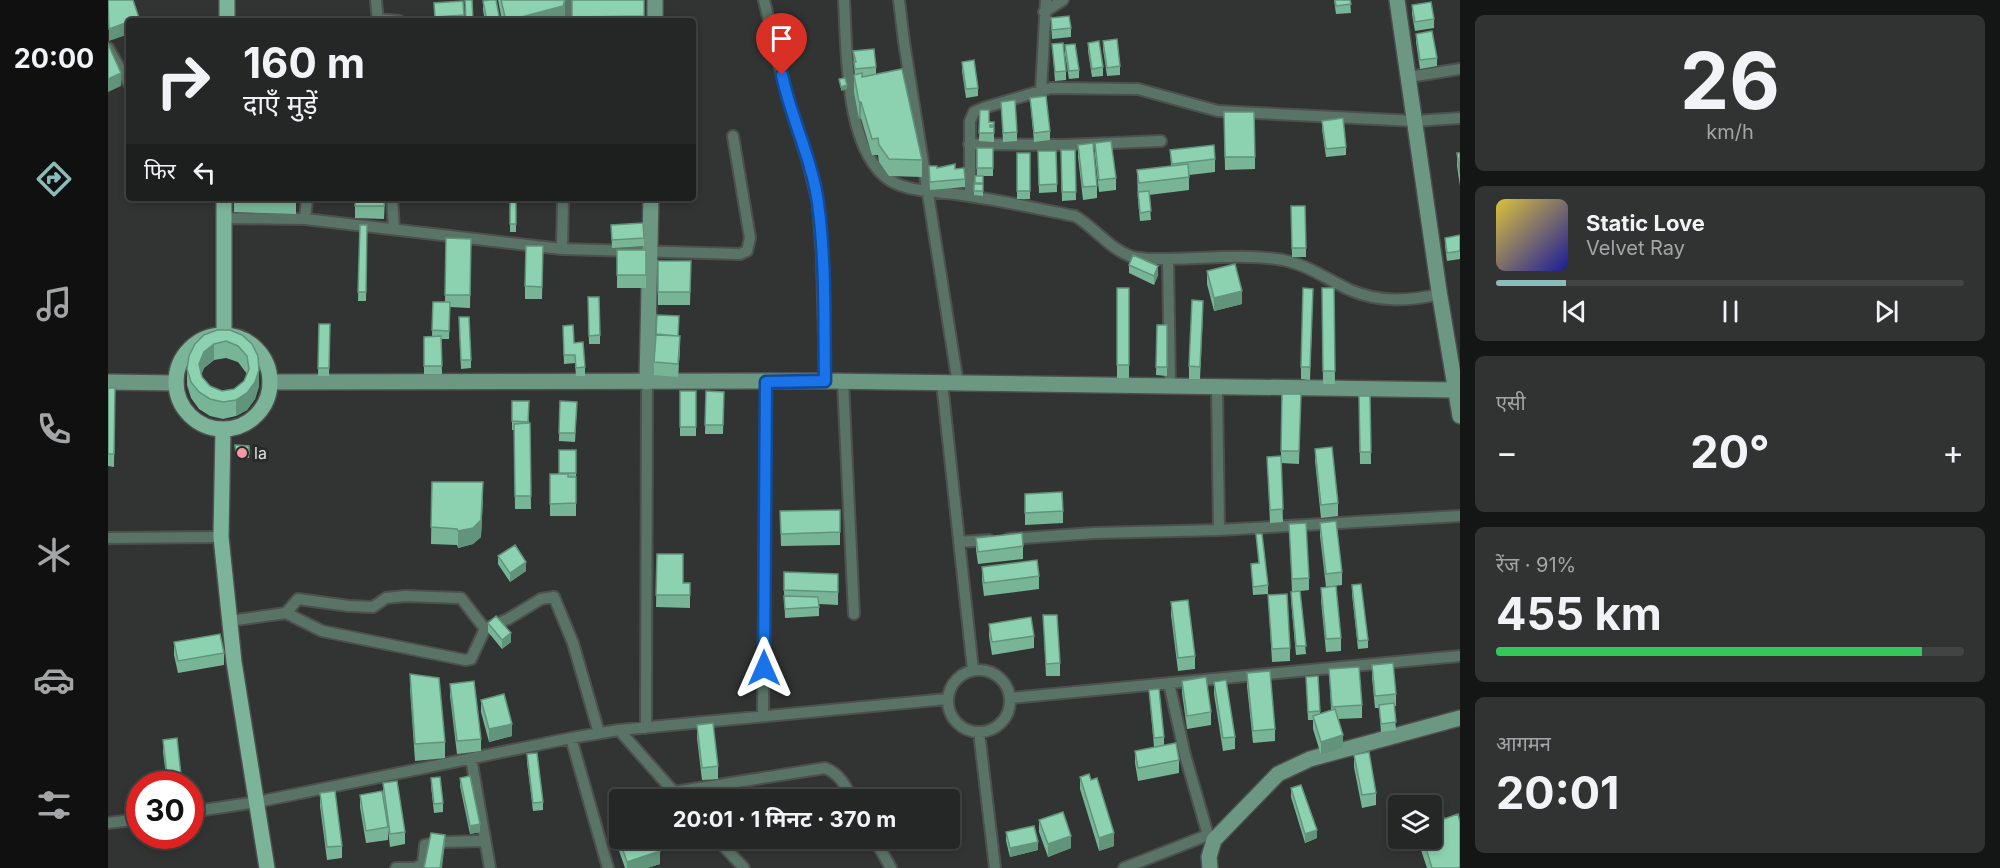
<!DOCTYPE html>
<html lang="hi">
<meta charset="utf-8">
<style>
body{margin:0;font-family:Inter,"Noto Sans Devanagari",sans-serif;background:#313332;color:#f1f3f6;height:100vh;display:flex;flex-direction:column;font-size:22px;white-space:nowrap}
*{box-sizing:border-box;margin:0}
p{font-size:20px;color:#a3a5a7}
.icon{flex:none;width:33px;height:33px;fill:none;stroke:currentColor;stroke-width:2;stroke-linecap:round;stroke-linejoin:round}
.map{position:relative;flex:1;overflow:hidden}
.panel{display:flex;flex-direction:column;gap:15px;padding:15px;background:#141515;width:540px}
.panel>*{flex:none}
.banner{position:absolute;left:18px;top:18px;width:570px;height:183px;border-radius:6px;box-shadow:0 3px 9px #0003,0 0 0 2px #424443;background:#252726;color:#f1f3f6;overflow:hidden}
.fabs{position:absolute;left:1280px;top:795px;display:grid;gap:12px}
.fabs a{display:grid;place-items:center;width:54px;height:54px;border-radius:6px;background:#252726;box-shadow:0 3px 9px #0003,0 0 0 2px #424443;font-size:30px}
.speed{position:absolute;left:18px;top:771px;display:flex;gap:12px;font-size:30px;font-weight:700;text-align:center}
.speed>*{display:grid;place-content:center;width:78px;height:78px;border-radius:50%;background:#252726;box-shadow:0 3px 9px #0003,0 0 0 2px #424443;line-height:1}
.speed .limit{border:9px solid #d22;background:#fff;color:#111}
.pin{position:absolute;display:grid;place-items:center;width:51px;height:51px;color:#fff;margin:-62px -26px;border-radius:50% 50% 50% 0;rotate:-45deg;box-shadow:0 0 6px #0007}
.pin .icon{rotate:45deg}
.me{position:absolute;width:66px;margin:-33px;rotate:0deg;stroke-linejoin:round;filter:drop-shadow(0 0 4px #0008)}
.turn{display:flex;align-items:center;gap:21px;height:126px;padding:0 18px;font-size:27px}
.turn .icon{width:78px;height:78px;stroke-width:2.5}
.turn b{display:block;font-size:42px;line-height:51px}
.then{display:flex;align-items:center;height:57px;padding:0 18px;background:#0003;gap:12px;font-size:22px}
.big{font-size:45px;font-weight:700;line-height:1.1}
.panel .tile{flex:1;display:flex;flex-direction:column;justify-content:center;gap:9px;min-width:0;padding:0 21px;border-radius:9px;background:#313332}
.panel .dial{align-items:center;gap:0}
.dial b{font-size:78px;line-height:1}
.song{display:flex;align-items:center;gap:18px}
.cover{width:72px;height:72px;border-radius:9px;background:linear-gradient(135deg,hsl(50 70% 55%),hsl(240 70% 35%))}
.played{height:6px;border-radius:3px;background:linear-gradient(90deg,#8bbbb9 15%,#424443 15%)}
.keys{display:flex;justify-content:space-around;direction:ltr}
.heat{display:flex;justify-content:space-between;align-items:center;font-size:33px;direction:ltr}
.charge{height:9px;border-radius:4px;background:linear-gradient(90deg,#34c759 91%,#424443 0)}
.trip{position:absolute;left:501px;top:789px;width:351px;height:60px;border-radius:6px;background:#252726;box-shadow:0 3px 9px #0003,0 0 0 2px #424443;font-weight:700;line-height:60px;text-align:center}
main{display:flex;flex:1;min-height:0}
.menu{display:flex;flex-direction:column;width:108px;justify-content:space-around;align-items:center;background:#0f100f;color:#a3a5a7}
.menu .icon{width:42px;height:42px}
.menu .on{color:#8bbbb9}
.menu b{font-size:27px;color:#f1f3f6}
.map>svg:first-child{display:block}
</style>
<main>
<nav class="menu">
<b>20:00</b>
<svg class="icon on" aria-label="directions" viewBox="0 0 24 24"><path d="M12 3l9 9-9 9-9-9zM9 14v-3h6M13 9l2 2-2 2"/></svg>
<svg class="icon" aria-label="music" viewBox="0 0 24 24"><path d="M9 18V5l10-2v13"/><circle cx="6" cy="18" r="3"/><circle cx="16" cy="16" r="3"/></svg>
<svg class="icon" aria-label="phone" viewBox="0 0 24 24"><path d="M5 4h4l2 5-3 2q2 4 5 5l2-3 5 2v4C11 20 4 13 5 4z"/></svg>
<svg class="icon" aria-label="climate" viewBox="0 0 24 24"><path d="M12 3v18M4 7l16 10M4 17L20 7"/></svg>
<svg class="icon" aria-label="car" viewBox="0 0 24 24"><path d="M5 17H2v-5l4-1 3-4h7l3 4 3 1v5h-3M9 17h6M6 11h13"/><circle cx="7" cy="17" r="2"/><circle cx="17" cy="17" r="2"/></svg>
<svg class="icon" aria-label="filters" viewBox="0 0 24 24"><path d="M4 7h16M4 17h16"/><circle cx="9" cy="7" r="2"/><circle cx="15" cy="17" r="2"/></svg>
</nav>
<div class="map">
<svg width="1352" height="868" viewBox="0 0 1352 868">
<rect width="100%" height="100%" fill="#313432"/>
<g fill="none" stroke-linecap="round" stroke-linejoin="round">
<defs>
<path id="street" d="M268,0L270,21
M459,0V21
M656,0L679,96L701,166L710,203L714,258L717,381
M736,0C739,49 736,152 783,181C801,192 834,192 854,195C892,200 930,209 967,216C986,227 1001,248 1022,256C1027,258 1035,258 1041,259C1084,260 1133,253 1175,260C1200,265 1220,280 1242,290C1273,303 1301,301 1333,294
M791,0L796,42L850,384
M936,12L955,0
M269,19L291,21
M0,48L21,84
M1301,77L1352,69
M933,91L938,0
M861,144L957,145L1053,141
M862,196V121L866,112L875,108L943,88L1030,89L1110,111L1307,121L1352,118
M284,198L286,229
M116,218L197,219L454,249L632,254L639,251L642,238L625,136
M197,219L199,198
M454,249L455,198
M1060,259L1062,386
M735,382L746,614
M834,383L865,670
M1109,387L1111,530
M0,538L113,537
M900,539L986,533L1111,530L1352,516
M851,542L881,540
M178,613L190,599L241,606L265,607L278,598L297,596L353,598L377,629
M121,621L178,613L214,631L357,660L363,659L377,629L400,619L433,599L446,597L465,643L491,733
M840 701a31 31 0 1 1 62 0a31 31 0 1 1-62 0Z
M1061,683L1077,755L1100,835L1106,840
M902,698L1352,656
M655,716L658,382
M538,728L539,382
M511,730L573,800
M871,732L887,868
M463,738L500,868
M363,758L382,868
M566,792L717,768C732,774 737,785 745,800
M82,812L149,802L463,738L511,730L839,699
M0,823L32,819
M608,838L636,868
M766,838L783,868
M288,868H303
M307,868L315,864L317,845L334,842L377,841
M1016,868L1100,835"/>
<path id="secondary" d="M1289,0L1331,291L1352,416
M547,21V0
M0,382L68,383
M162,382L717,381L1347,390
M539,382L543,198
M1102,868L1101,857L1106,840L1170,774L1202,759L1352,718"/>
<path id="primary" d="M119,21V0
M116,334V198
M68 382a47 47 0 1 1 94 0a47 47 0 1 1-94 0Z
M115,429L113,537L126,662L159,868"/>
</defs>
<use href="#street" stroke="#4d504e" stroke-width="14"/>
<use href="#secondary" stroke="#4d504e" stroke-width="18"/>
<use href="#primary" stroke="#4d504e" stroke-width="18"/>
<use href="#street" stroke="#597466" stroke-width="10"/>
<use href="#secondary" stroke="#6c9883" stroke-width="15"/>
<use href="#primary" stroke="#7bb498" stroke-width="15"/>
</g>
<path fill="#78b597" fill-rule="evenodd" d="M390,0H457V17L455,21H394Z
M464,0H536V21H464Z
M1226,0H1242L1243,13L1228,14Z
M355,1L356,21H307L327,20L326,3Z
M375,1L392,21H377L375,10Z
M1304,5L1326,19V28L1307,31L1304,14Z
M943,18L963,28V37L944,39Z
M1308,34L1329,58V66L1312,69L1308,42Z
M995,41L1012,66V75L999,76L995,49Z
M980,43L995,67V76L984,77L980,51Z
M944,44L958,71V80L947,81Z
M957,45L971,70V78L961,79L957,54Z
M745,51L768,67V74L814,160V177L781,176L771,162L770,155H764L753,118L751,119L746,92V75H747Z
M854,62L870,88V96L858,98L854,71Z
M922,98L942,131V140L926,142Z
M893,102L909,132V141L895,142Z
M872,110L881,122H886V142L871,141Z
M1116,112L1147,157V169L1117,170Z
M1214,121L1238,147V155L1218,157L1214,129Z
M987,143L1008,178V190L991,192L987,155Z
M970,145L989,186V198L975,200L970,157Z
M869,148H885V176H875V196L866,195L867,176H869Z
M953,150H967L968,200L954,201Z
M1062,150L1107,159V172L1081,175V190L1041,195L1043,220L1032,221L1030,200L1029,170L1063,166Z
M930,151H948L949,192L931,193Z
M909,153H922V199H909Z
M1349,153H1352V186L1349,166Z
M821,166L829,168L847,169L857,179V187L822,190Z
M126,198H188V214L126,212Z
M247,198H277L276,219L247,218Z
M402,198H408V232H402Z
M1183,206L1198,248V257H1184Z
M252,225H259L258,301H250Z
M503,225L536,238V246L504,248Z
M1352,235V259L1339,261L1337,246V238Z
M338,238L363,239L362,308L342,307L341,339H333L334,374H316V337H324L325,302H337Z
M435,246L434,299H417V286Z
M509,250H538V288H509Z
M550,261H583L582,305H550Z
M1021,265L1050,275L1046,285L1021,273Z
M1099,271L1134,304L1106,311L1099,284Z
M1009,288H1021V378H1009Z
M1214,288H1226L1227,384H1215Z
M1205,289L1202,380L1193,379V367Z
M480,297L492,335V344H481Z
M1095,313L1092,379H1081V366Z
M211,324H222L221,376H210Z
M1049,325H1059V376L1048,375Z
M351,326L363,360V368L353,369Z
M455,326L466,343L477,367V376H468L467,363L456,364Z
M134,335L151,386L147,399L139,410L128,416L115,419L102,416L91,409L83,398L79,385V369L87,344ZM118,358L130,362L139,374L136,381L126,389L114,391L102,386L93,375L96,368L106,360Z
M571,336L572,349L570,377L546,375V362Z
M0,388H7L6,467L0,466Z
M572,391H588V436H572Z
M598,391L616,392L615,434H597Z
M1193,394L1191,464L1173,463L1175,522L1162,523L1159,457L1173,456V451Z
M1251,396H1262L1263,464H1252Z
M404,401H421V423H422L423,509H407L406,430H404Z
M452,401L469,402L467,442L451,441Z
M127,445L141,446V458L128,457Z
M1207,449L1230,503V516L1213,518L1207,461Z
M468,450V516H442V474H451Z
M324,482L375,499L373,537L365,544L350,548L349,545L323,544Z
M917,494L955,511V523L917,525Z
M732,510V545L673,546L672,511Z
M1212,523L1234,572V585L1218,587L1212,536Z
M1181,524L1201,578V590L1192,591L1198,654L1188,655L1183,600L1184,591Z
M1148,534L1160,585V594L1145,595L1143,564L1151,563Z
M868,538L915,546V559L870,564L868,550Z
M549,554L575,583H582V608L548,607Z
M390,556L418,571L402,582L390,564Z
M874,567L931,576V589L876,596L874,580Z
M730,574V605L711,604V616L677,618L676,590Z
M1244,585L1260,640V648L1250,649L1244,594Z
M1213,588L1233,638V651L1218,652L1213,601Z
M1160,595L1182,648V661L1164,662Z
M1063,602L1087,656V669L1070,671L1063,615Z
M935,615L952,663V676H938Z
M380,623L403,642L394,649L380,632Z
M881,624L926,636V648L884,655L881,636Z
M66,642L116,653V665L70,673L66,655Z
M1264,665L1288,694V706H1286L1288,730L1273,732L1271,708H1267L1264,678Z
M1221,669L1254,705V718L1230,719L1235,748L1213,755L1205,729V720H1200L1198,677L1210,676L1212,714L1223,710Z
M1139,673L1167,729V741L1145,743L1139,686Z
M302,674L337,742V758L307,761L302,690Z
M1074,681L1103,712V725L1079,729L1074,693Z
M1106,682L1127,737V749L1115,751L1106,694Z
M342,684L373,739V751L349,754L342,696Z
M1041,690L1056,737V745L1071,760V773L1030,781L1027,763V751L1046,747Z
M373,700L404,736L381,742L373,712Z
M589,725L610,766V779L594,780L589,738Z
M55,740L74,784H59L55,752Z
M419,754L435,802V810L425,811L419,762Z
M1246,755L1268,793V805L1254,808L1246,767Z
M972,777L983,780L1006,846L991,851L972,789Z
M323,778L335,803V812L326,813L323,786Z
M352,778L372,832L362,834L352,786Z
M275,783L297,832V844L282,847L280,830V840L258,843L252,807V795H275Z
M1183,788L1209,838L1197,843L1183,797Z
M212,793L234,846V858L219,860L212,806Z
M1336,819L1352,868H1319L1309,838H1323Z
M931,820L963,848L940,857L931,832Z
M508,830L552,864L539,868H517L508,842Z
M898,832L930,850L902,857L898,841Z"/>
<path fill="#62937b" d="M457,0V17L455,21H399Z
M31,18V21H22Z
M21,21V34L1,41V29Z
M13,73V86L0,92V79Z
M739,85V89L733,91V87Z
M751,102H753V118L751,119Z
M1050,266V275L1046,285V276Z
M1134,291V304L1106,311V298Z
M572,336V349L570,377V364Z
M106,344V360L96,368L91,381V364L96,352Z
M151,370V386L147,399L139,410L128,416V400Z
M375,482L373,537L365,544L350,548V531Z
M418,562V571L402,582V573Z
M403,633V642L394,649V640Z
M404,724V736L381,742V729Z
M1235,735V748L1213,755V742Z
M372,824V832L362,834V826Z
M1209,830V838L1197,843V834Z
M1006,833V846L991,851V838Z
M337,835V844L334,868H332Z
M963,836V848L940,857V844Z
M930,842V850L902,857V848Z
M552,851V864L539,868H519V862Z"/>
<path fill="#8cd2b0" stroke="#62937b" stroke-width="1.5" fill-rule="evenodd" d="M0,0H25L31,18L1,29Z
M357,0H364L365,21H358Z
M381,0H388L392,21H379L375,1Z
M393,0H457L455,6L398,21Z
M464,0H536V16L464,17Z
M1227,0H1242L1243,4L1228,6Z
M355,1L356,15L327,17L326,3Z
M1323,2L1326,19L1307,22L1304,5Z
M961,16L963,28L944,30L943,18Z
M1324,31L1329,58L1312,60L1308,34Z
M1009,39L1012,66L999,68L995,41Z
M991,41L995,67L984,69L980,43Z
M955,43L958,71L947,72L944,44Z
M0,44L13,73L0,79Z
M967,44L971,70L961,71L957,45Z
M766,49L768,67L747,69L746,62H748L745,51Z
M866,60L870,88L858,89L854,62Z
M794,69L814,160L781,159L771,145L770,138L764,139L753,102H751L746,75L754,73V77Z
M737,78L739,85L733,87L731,79Z
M938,96L942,131L926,133L922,98Z
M907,100L909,132L895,133L893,102Z
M872,110H881V122H886V125H882V127H886V133H871Z
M1116,112H1146L1147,157H1117Z
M1235,118L1238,147L1218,149L1214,121Z
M1003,141L1008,178L991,180L987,143Z
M985,143L989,186L975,187L970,145Z
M1106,145L1107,159L1064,164L1062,150Z
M869,148H885V168H869Z
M953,150H967L968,192H954Z
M930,151H948L949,184L931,185Z
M909,153H922V191H909Z
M1349,153H1352V174Z
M847,164V169L856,168L857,179L822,182L821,166H829V168Z
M1080,164L1081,177L1031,183L1029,170Z
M867,176H875V183H867Z
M866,184H875V191H866Z
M1041,191L1043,211L1032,213L1030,192Z
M126,198H188V202L126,199Z
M247,198H277L276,206H247Z
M402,198H408V224H402Z
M1183,206H1197L1198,248H1184Z
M535,223L536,238L504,240L503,225Z
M252,225H259L258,292H250Z
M1352,235V251L1339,253L1337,238Z
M338,238L363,239L362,295H337Z
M418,246H435L434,287L417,286Z
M509,250H538V275H509Z
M1025,255L1050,266L1046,276L1021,265Z
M550,261H583L582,292H550Z
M1127,264L1134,291L1106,298L1099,271Z
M1009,288H1021V365H1009Z
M1195,288L1205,289L1202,367H1193Z
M1214,288H1226L1227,371H1215Z
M480,297H491L492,335L481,336Z
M1084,300L1095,301L1092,367L1081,366Z
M325,302H342L341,331L324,330Z
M549,315L571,316L570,336L548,334Z
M351,317H361L363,360H353Z
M211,324H222L221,368H210Z
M465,325L466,343L475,342L477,367L468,368L467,355H456L455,326Z
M1049,325H1059V367H1048Z
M109,330H122L134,335L144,344L150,356L151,370L147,382L139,393L128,400L115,402L102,399L91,392L83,382L79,369L81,356L87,344L96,335ZM118,341L130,346L139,356L141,369L136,381L126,389L114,391L102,386L94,377L91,364L96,352L106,344Z
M548,335L572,336L570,364L546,362Z
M333,336L334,366H316V337Z
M0,388H7L6,454H0Z
M572,391H588V427H572Z
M598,391L616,392L615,425H597Z
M1174,394H1193L1191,451H1173Z
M1251,396H1262L1263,452H1252Z
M404,401H421L420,422L404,421Z
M452,401L469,402L467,433H451Z
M422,423L423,496H407L406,424Z
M127,445L141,446V454L128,453Z
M1224,447L1230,503L1213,505L1207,449Z
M451,450H468V473H451Z
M1173,456L1175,509L1162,510L1159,457Z
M442,474H460V477H468V503L442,504Z
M324,482H375L373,520L365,528L350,531L349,529L323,527Z
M954,492L955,511L917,513V494Z
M732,510V532L673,534L672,511Z
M1228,521L1234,572L1218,574L1212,523Z
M1198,523L1201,578L1184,579L1181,524Z
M914,533L915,546L870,552L868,538Z
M1148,534H1154L1160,585L1145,587L1143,564L1151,563Z
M407,545L418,562L402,573L390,556Z
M549,554H575V583H582V595H548Z
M929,560L931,576L876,583L874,567Z
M676,572L730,574V592L676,590Z
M1253,584L1260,640L1250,641L1244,585Z
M1228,586L1233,638L1218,639L1213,588Z
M1192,591L1198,646H1188L1183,592Z
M1179,594L1182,648L1164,649L1160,595Z
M676,596L710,597L711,607L677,609Z
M1080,600L1087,656L1070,658L1063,602Z
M935,615H949L952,663L938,664Z
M388,616L403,633L394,640L380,623Z
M923,617L926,636L884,642L881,624Z
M112,634L116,653L70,661L66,642Z
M1285,663L1288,694L1267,696L1264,665Z
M1251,667L1254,705L1224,707L1221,669Z
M1162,671L1167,729L1145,731L1139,673Z
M302,674L331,678L337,742L307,744Z
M1210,676L1212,711L1200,712L1198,677Z
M1098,677L1103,712L1079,716L1074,681Z
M1118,680L1127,737L1115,738L1106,682Z
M366,681L373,739L349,741L342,684Z
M1051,689L1056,737L1046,738L1041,690Z
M396,694L404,724L381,729L373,700Z
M1286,703L1288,722L1273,724L1271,705Z
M1227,709L1235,735L1213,742L1205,716Z
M605,723L610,766L594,768L589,725Z
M69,738L74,784H60L55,740Z
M1068,743L1071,760L1030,768L1027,751Z
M1261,752L1268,793L1254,795L1246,755Z
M429,753L435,802L425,803L419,754Z
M981,774L983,780L989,778L1006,833L991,838L972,777Z
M362,776L372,824L362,826L352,778Z
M332,777L335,803L326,804L323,778Z
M289,781L297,832L282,834L275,783Z
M1193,785L1209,830L1197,834L1183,788Z
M227,791L234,846L219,847L212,793Z
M274,791L280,827L258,831L252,795Z
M955,812L963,836L940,844L931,820Z
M1335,813L1336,819L1350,814L1352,822V867L1350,868H1324L1315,838H1323V817Z
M926,826L930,842L902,848L898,832Z
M512,829V838H548L552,851L519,862L508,830Z
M323,833L337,835L332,868H316Z"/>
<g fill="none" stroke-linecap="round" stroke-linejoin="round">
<defs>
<path id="route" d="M656,668L658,382L717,381C716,322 718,262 710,203C704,159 683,118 674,75"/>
</defs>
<use href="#route" stroke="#114b97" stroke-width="15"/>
<use href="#route" stroke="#1a73e8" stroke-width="10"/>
</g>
<circle fill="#f49aa4" stroke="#272a28" stroke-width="2" cx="134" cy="453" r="6"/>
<g text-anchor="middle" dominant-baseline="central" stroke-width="6" stroke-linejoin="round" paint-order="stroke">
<g font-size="16" fill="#e1e3e2" stroke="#272a28" text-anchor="start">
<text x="146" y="453">la</text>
</g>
</g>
</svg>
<div class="fabs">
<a><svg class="icon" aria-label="layers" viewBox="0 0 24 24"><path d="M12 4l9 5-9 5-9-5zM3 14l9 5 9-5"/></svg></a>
</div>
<div class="speed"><div class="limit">30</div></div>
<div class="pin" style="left:674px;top:75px;background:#d93025"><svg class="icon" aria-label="arrive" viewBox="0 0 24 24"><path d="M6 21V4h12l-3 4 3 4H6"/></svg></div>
<svg class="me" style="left:656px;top:668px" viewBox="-20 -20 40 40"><path d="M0-17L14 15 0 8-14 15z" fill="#1a73e8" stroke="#fff" stroke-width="4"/></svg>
<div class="trip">20:01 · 1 मिनट · 370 m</div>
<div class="banner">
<div class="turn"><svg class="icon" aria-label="right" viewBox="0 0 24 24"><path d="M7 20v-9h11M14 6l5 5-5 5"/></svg><div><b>160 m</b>दाएँ मुड़ें</div></div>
<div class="then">फिर<svg class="icon" aria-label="left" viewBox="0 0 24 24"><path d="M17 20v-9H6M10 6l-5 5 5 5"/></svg></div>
</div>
</div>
<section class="panel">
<div class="tile dial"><b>26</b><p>km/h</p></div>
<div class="tile">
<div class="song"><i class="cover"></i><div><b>Static Love</b><p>Velvet Ray</p></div></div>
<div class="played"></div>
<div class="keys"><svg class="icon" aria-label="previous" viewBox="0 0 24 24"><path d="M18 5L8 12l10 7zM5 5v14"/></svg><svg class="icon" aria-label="pause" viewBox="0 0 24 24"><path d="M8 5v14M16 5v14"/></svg><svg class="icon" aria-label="next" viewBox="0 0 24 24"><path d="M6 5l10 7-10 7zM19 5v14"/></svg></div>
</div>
<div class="tile"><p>एसी</p>
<div class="heat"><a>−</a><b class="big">20°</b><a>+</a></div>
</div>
<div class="tile"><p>रेंज · 91%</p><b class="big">455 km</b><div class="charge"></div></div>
<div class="tile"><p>आगमन</p><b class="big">20:01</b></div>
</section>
</main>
